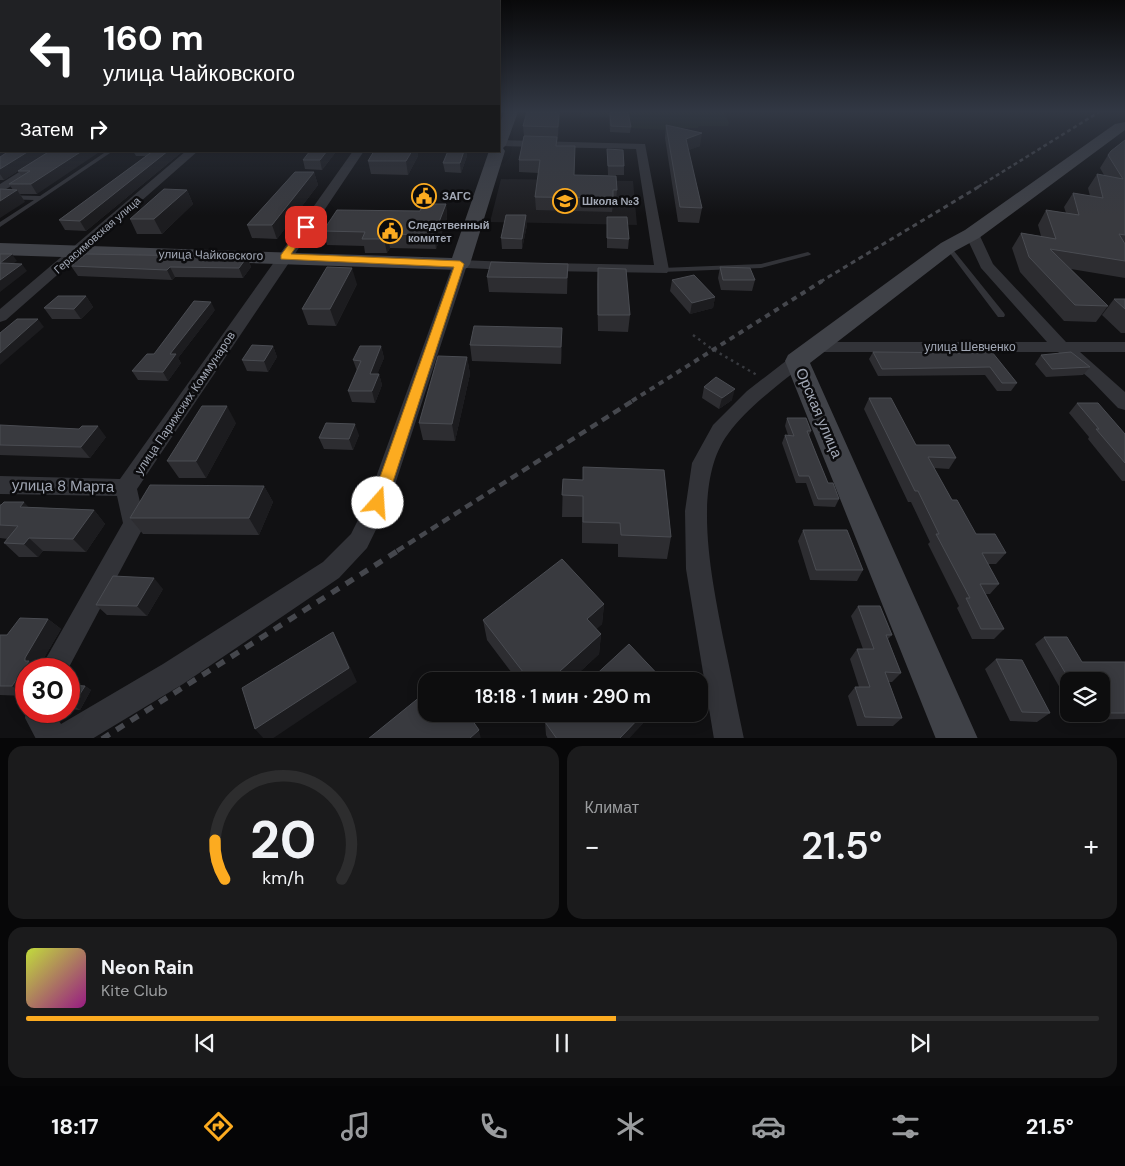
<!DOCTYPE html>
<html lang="ru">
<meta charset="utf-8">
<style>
body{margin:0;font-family:"DM Sans",sans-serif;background:#1b1b1c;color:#f1f3f6;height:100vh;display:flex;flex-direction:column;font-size:19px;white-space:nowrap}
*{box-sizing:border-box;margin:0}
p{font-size:16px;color:#9a9c9e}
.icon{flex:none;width:28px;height:28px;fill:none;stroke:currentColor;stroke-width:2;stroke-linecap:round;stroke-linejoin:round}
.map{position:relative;height:738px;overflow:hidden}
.panel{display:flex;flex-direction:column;gap:8px;padding:8px;background:#070708;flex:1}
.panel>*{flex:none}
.banner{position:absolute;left:0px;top:0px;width:500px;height:152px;box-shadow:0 2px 12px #0003,0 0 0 1px #2d2d2e;background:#202124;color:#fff;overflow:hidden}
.tools{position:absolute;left:1060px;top:672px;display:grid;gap:10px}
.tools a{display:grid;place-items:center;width:50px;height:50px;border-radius:10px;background:#0d0d0e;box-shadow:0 2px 12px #0003,0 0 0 1px #2d2d2e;font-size:25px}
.speed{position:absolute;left:15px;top:658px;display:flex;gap:10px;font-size:25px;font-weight:700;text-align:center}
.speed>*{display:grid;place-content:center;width:65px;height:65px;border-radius:50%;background:#0d0d0e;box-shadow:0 2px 12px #0003,0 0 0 1px #2d2d2e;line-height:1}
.speed .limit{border:8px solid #d22;background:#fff;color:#111}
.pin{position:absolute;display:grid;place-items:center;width:42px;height:42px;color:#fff;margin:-21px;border-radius:10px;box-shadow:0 2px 8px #0006}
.me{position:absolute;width:55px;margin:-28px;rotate:19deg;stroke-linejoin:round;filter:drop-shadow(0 0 4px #0008)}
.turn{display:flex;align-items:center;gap:18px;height:105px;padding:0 20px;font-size:22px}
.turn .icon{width:65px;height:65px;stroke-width:2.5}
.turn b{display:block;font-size:35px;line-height:42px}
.then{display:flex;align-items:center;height:48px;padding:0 20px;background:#0003;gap:10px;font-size:19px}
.big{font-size:38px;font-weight:600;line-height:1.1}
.panel .widget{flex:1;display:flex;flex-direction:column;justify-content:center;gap:8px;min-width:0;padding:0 18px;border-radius:15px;background:#1b1b1c}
.panel .dial{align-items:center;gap:0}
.dial svg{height:130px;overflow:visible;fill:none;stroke:#2d2d2e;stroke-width:7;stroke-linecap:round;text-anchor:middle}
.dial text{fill:#f1f3f6;stroke:none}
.song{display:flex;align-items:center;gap:15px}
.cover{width:60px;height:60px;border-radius:8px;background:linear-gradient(135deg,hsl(70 70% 55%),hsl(310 70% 35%))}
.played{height:5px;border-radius:2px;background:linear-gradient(90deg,#fcab20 55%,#2d2d2e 55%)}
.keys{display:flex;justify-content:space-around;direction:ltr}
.heat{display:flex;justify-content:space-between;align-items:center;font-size:28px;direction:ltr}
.panel .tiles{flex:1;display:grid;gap:8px;grid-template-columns:1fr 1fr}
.widget:last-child{grid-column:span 2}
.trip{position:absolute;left:418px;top:672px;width:290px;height:50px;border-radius:15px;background:#0d0d0e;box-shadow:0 2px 12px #0003,0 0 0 1px #2d2d2e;font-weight:600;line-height:50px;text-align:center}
.menu{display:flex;height:80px;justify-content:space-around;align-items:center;background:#050506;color:#9a9c9e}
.menu .icon{width:35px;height:35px}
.menu .current{color:#fcab20}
.menu b{font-size:22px;color:#f1f3f6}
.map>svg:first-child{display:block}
</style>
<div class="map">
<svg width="1125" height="739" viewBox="0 0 1125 739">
<rect width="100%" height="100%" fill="#111113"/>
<path fill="#1d1d20" d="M501,179L633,181L637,225L490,222Z"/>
<path fill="#171e18" d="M581,112H772H724L729,123L728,126H699L698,128H668L667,130L630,128L629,118L580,117Z"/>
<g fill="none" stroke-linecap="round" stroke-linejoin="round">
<path stroke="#383a3f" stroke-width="2.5" stroke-dasharray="2.5 4" stroke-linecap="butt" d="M693,335L712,349L757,375"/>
<path fill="#323338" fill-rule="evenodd" d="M107,151H113L0,227V222L34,200L0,199V195L40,196Z
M948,245L950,246L1004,313L1005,315L1004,317H998L946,248V246Z
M808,252L811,254L810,255L761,268L662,272L658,270L662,268L761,264Z"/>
<path fill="#323338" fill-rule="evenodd" d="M499,140L645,144L669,270L667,273L546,271L541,270L539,267L541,264L546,263L654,265L636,149L499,146Z
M53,151H66L0,193V184Z
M186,151H198L6,320L0,322V309Z
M353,151H364L137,489L145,524L68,669H40L123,523L117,496L0,494V476L120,479Z
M972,230L979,234L993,264L1066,342H1125V352H1080L1125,392V410L1118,408L1089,378L1058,352H815L809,351L807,347L809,343L815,342H1047L981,268L965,234Z
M460,260L512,262L517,263L519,266L517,269L512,270L466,268L389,503L367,548L339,578L183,684L92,739H36L25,718L26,708V711H53L61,724L163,664L323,562L351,534L367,502L453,264L455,261Z
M797,355L803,357L806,361L803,365C777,386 748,407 728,434C690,485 713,584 724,642C731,674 737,706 744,739H714L686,569L685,511L692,463L713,425L747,391L791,357Z"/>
<path fill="#404248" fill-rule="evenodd" d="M504,112H518L506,145L503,148L505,151L470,264L467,268L460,270L0,255V243L452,258L489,151H499V126Z
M1125,122V130L979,238L955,251L810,363L978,739H936L785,361L788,355L941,243L965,230L1115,124Z"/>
<path stroke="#45474d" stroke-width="2.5" stroke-dasharray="4 3" stroke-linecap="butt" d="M978,187L1099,112"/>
<path stroke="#45474d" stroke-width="3" stroke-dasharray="5 4" stroke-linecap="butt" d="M820,282L980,186"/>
<path stroke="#45474d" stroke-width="4" stroke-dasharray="5.5 5" stroke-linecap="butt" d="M632,401L822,281"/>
<path stroke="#45474d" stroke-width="4.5" stroke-dasharray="8 5.5" stroke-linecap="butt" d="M397,551L634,400"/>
<path stroke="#45474d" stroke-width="5.5" stroke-dasharray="9 8" stroke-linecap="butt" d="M102,739L399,550"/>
</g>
<path fill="#2d2d31" d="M0,112H1V147H0Z
M527,112H560L557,146H575L574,176L617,190L616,204H613L612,212L536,210L535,197L539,173L519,172V160L524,136L523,126Z
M609,112H628L631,127L630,133L610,132Z
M666,125L700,146L688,150L702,208L699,223L678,222L665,138Z
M1125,140V278L1071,269L1108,306L1096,322L1064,321L1020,272L1012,248L1021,233L1041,236L1038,225L1046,210L1066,213L1064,207L1073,193L1090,196L1088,188L1097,174L1104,175L1100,168L1108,155Z
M607,149L624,166V175H608Z
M49,151L4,180H0V157Z
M50,151L37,194H20L25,202L13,190L9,184L22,176L18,171Z
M133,151H183L86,231L65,230L59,220L146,156H136Z
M448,151H466L467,156L461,173L445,172L443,163Z
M335,153L322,170L305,169L303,160Z
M418,156L408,175L371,174L368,161Z
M314,172L318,185L277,239L252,238L247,225Z
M187,190L193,204L162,234H137L130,219Z
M446,204L447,218L436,249L390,248L387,253H365L364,246L327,245L323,231L420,211Z
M526,215L527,225L522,249H502L501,238Z
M607,217L629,239L628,249L607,248Z
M247,257L251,267L243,278L175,277L172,280L78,276L71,266Z
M568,264L567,294L489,292L487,277Z
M720,267L755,280L752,291L721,290L718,278Z
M598,268L630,315L628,332L598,331L597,284Z
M672,280L715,297L713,308L690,314L670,291Z
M357,284L336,326L308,325L302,309Z
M86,296L93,307L81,319H52L44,308Z
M1114,299H1125V333H1121L1102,315Z
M215,310L178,358L181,363L168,381L138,380L132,371L154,354Z
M470,345H562L561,364L472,361Z
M273,346L277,357L268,372L247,371L242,360Z
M381,346L384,358L377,374H379L382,385L375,403L352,402L348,391L357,371L353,360Z
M873,352L980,353L1017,383L1011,391H997L985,375L878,376L869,359Z
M1041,355L1090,367L1083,375L1046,377L1035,364Z
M467,357L470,374L455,441L423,440L419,423Z
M704,387L732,400L719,409L702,398Z
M869,398L916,445L956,458L949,469L934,468L952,500L976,534L1006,553L996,564H988L999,584L990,594H986L1004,629L994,639H972L957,608L959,606L928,544L930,542L911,502H908L864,409Z
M1077,403L1125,434V481H1122L1088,439L1089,437L1069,413Z
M787,418L811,431L809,436L817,456L828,483L839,499L835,507L814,506L806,483H796L782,443L785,435H788L785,426Z
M236,423L206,478H179L167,461Z
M0,425L106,437L90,458L0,455Z
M359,435L353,450L324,449L319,438Z
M563,479L671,537L667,559L618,557V544L582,543V517H562Z
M264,486L273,502L259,535L143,534L130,518Z
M0,505L28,507L94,510L105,524L86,552L43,551L38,557H19L4,543L8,539L0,538Z
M803,530L863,570L857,581L810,580L798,541Z
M163,589L147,616L107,615L96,605Z
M604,604L602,624L596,629L601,634L599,654L570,681H518L487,640L483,620Z
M858,606L892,635L888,639L901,673L892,682H889L902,718L893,726H857L848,696L855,687H859L850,659L857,649H863L851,616Z
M48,619L61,629L38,668L26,696L0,695V635H7Z
M1044,637L1082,662H1125V719L1078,720L1074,714H1101V681H1069V704L1035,644Z
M996,659L1050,713L1037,722L1010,721L985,669Z
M69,685L85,686L91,690L80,710L69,709Z
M554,714H652L628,739H548L546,735L545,722Z"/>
<path fill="#1c1c1f" d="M559,112H560L558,140V127Z
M702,133L700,146L684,152L686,139Z
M29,151H49L4,180L0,174V169Z
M82,151H101L37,194L31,184Z
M168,151H183L86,231L80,221Z
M327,151H334L335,153L322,170L320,160Z
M412,151H418V156L408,175L406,161Z
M464,151H466L467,156L461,173L460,163Z
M314,172L318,185L277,239L272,225Z
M17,190L25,202L0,218V201Z
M187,190L193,204L162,234L154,219Z
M446,204L447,218L436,249L434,235Z
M526,215L527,225L522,249V239Z
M387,234L390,248L387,253L384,239Z
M12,254L17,261L0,273V263Z
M247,257L251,267L243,278L239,268Z
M22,264L27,271L0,292V280Z
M170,267L175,277L172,280L167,270Z
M352,268L357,284L336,326L330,309Z
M86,296L93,307L81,319L74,309Z
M715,297L713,308L690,314L692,303Z
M211,302L215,310L178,358L181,363L168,381L163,372L170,354Z
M38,319L44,327L0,365V353Z
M562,328V345L561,364V347Z
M273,346L277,357L268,372L264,361Z
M381,346L384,358L373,385L370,374Z
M467,357L470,374L455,441L452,424Z
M379,374L382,385L375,403L372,391Z
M735,389L732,400L719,409L722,398Z
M227,406L236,423L206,478L196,461Z
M355,424L359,435L353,450L349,439Z
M98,426L106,437L90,458L81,447Z
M264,486L273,502L259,535L249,518Z
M24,502L37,516L20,507Z
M94,510L105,524L86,552L73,539Z
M29,538L43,551L38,557L24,544Z
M154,578L163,589L147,616L137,606Z
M604,604L602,624L586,639L587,619Z
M48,619L61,629L38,668L39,669H26V696L12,686L25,661V658Z
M333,632L341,647L357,682L272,739H264L255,729Z
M601,634L599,654L570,681H549Z
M85,686L91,690L80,710L73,705Z
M643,714H652L628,739H619Z
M479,730L481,739H469Z"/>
<path fill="#393a3f" stroke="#4a4c52" d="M0,112H1V138H0Z
M527,112H559L558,127L523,126Z
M610,112H628L631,127L611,126Z
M666,125L702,133L686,139L702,208L680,207Z
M524,136L557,137L556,146H575L574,175L616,176L617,190H613V198L535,197L540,160H519Z
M1125,140V235L1119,234L1125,244V261L1050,249L1108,306L1075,305L1029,257L1021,233L1056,239L1046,210L1079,215L1073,193L1103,198L1097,174L1123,179L1108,155L1111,151Z
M607,149L623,150L624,166H608Z
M9,151H29L0,169V157Z
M50,151H82L31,184H9L30,171H18Z
M153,151H168L80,221L59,220Z
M310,151H327L320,160H303Z
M374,151H412L406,161H368Z
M448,151H464L460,163H443Z
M295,172H314L272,225H247Z
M0,189L17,190L0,201Z
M164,189L187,190L154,219H130Z
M423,204H446L434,235L387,234L384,239H362L365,232L323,231L337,210L420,211Z
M506,215H526L522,239L501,238Z
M607,217H627L629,239L607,238Z
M0,254H12L0,263Z
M86,254L247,257L239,268L170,267L167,270L71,266Z
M491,262L568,264L567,278L487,277Z
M1,263L22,264L0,280V264Z
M327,267L352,268L330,309H302Z
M720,267L750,268L755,280H723Z
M598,268L626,269L630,315H598Z
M694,275L715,297L692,303L672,280Z
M58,296H86L74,309L44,308Z
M1114,299H1125V309Z
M194,301L211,302L170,354H176L163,372L132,371L147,354H154Z
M17,319H38L0,353V333Z
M474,326L562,328L561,347L470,345Z
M252,345L273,346L264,361L242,360Z
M360,346H381L370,374H379L372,391H348L361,361L353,360Z
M988,347L1017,383H1002L990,367L882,369L873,352L980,353Z
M1071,352L1090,367L1052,369L1041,355Z
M438,356L467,357L452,424L419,423Z
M716,377L735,389L722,398L704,387Z
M869,398H891L916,445H949L956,458L928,457L952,500H957L976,534H995L1006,553H982L999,584H980L1004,629H981L966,598H970L936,534H939L918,491H915Z
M1077,403H1098L1125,434V463L1096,429H1099Z
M202,406H227L196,461H167Z
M787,418H806L811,431H807L817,456L828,483H833L839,499H818L809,476H799L785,435L794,436Z
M326,423L355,424L349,439L319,438Z
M0,425L79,429L82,426H98L81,447L0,445Z
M583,467L664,470L671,537L621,535L620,523L583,522V496L562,495L563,479L583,480Z
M150,485L264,486L249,518H130Z
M4,502H24L20,507L94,510L73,539L29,538L24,544L4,543L18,526L0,525V505H1Z
M803,530H847L863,570H816Z
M562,559L604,604L587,619L601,634L549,681H530L483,620Z
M113,576L154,578L137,606L96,605Z
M858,606H880L892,635H886L901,673L885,672L902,718L865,717L855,687H870L857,649H874Z
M20,618L48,619L25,658V661H29L12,686H0V635H7Z
M333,632L349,668L255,729L242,688Z
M1044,637H1067L1082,662H1125V713H1101V681H1070Z
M629,644L664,681H589Z
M996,659L1022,660L1050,713L1022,712Z
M444,678L446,681H440Z
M69,685L85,686L73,705H69Z
M426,692V714H468L479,730L469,739H368Z
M554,714H643L619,739H557L545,722Z"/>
<linearGradient id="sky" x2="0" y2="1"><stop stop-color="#09090a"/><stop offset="0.52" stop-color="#323844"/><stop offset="1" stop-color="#323844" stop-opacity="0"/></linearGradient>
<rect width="1125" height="215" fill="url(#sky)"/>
<path fill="#fcab20" stroke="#a46f15" d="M306,224L310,227L291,254L460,261L464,264L386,503L383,507L378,509L374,507L371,503L454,267L281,259V255L303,225Z"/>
<defs>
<symbol id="civic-ring" viewBox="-11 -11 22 22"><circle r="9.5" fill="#0c0c0e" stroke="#fcab20" stroke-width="1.5"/><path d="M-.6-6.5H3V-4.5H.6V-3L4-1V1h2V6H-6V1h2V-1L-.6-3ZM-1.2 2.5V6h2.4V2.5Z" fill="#fcab20"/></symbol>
<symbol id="school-ring" viewBox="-11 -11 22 22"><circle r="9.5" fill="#0c0c0e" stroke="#fcab20" stroke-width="1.5"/><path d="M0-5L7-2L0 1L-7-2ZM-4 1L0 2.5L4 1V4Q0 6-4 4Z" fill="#fcab20"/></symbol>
</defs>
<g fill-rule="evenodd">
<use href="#civic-ring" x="410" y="182" width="28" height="28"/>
<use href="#school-ring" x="551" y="187" width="28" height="28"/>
<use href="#civic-ring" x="376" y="217" width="28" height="28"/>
</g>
<g text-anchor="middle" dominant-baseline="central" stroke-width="5" stroke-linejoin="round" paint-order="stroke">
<g font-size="11" font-weight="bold" fill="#a2a8b5" stroke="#0c0c0e" text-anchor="start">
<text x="442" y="196">ЗАГС</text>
<text x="582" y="201">Школа №3</text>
<text x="408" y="225">Следственный<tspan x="408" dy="13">комитет</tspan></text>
</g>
<g font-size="11" fill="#a2a8b5" stroke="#0c0c0e">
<text transform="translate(97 235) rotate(-41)">Герасимовская улица</text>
</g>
<g font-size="12" fill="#a2a8b5" stroke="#0c0c0e">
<text transform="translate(211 255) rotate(1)">улица Чайковского</text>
<text x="970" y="347">улица Шевченко</text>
<text transform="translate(185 403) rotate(-56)">улица Парижских Коммунаров</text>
</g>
<g font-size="15" fill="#a2a8b5" stroke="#0c0c0e">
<text transform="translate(819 413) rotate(67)">Орская улица</text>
<text transform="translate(63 486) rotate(1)">улица 8 Марта</text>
</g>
</g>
</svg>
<div class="tools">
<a><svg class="icon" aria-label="layers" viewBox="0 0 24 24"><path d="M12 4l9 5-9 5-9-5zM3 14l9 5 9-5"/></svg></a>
</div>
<div class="speed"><div class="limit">30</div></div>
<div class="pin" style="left:306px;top:227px;background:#d93025"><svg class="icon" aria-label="arrive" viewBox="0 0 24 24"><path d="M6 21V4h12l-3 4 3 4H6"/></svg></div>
<svg class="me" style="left:378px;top:503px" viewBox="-20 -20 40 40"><circle r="19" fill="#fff"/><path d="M0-13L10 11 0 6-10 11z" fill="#fcab20"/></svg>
<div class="trip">18:18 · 1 мин · 290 m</div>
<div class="banner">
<div class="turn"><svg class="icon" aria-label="left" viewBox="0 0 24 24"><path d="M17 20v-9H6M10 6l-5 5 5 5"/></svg><div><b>160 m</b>улица Чайковского</div></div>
<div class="then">Затем<svg class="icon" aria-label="right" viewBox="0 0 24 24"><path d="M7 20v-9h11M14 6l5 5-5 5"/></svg></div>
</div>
</div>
<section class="panel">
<div class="tiles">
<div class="widget dial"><svg viewBox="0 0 100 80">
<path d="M14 69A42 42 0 1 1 86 69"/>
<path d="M14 69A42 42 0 0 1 8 45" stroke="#fcab20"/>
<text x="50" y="56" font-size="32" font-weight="700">20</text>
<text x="50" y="72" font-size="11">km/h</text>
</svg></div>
<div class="widget"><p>Климат</p>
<div class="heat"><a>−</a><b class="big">21.5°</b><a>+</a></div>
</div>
<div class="widget">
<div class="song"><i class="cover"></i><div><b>Neon Rain</b><p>Kite Club</p></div></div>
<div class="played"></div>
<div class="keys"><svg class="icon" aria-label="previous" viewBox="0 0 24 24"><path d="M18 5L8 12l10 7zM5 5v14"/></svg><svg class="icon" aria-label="pause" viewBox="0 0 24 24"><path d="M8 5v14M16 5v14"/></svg><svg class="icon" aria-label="next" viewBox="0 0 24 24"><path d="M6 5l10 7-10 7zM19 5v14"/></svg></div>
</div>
</div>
</section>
<nav class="menu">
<b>18:17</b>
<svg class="icon current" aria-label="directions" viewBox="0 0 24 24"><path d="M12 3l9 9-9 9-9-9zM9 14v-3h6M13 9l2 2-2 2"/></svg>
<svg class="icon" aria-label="music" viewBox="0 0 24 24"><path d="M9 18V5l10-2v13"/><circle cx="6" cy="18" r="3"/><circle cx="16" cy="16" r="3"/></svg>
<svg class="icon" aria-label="phone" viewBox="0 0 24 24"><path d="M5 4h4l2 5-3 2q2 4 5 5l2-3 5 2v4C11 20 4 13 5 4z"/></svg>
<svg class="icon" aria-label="climate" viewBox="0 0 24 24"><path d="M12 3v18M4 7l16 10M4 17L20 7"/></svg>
<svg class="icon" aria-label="car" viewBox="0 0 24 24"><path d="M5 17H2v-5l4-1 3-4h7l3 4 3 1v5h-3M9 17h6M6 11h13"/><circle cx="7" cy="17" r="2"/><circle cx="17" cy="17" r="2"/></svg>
<svg class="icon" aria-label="filters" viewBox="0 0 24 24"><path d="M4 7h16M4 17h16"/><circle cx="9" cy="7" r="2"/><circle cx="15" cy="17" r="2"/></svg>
<b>21.5°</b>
</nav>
